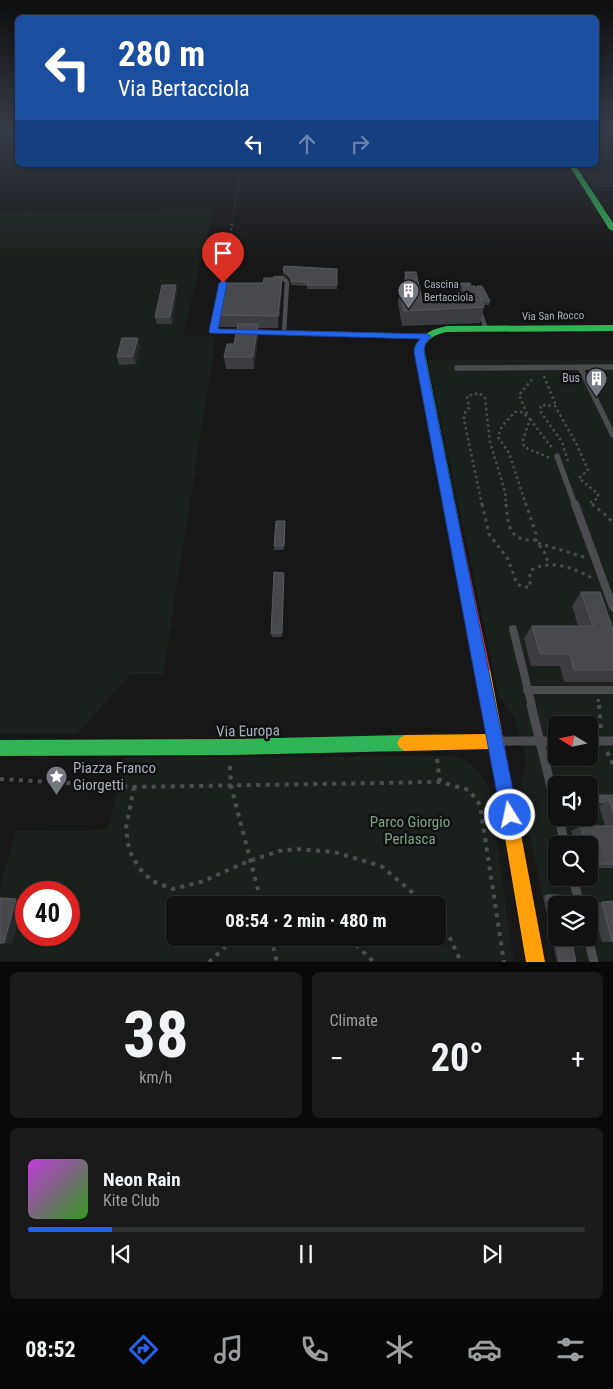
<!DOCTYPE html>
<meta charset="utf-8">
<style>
body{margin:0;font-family:"Roboto Condensed",sans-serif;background:#1a1a1a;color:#f1f3f6;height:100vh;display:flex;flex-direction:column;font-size:19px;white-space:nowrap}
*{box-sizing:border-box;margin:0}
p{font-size:16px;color:#9c9d9f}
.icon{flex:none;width:28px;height:28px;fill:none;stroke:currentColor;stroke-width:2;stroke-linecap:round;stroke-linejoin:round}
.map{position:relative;height:962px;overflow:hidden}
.sheet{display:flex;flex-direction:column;gap:10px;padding:10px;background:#090909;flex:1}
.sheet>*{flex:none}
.banner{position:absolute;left:15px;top:15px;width:584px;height:152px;border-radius:8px;box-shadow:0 1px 4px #0004,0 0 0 1px #303131;background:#1a4fa0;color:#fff;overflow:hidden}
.needle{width:32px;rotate:280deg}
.buttons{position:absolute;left:548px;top:716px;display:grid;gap:10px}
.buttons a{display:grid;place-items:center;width:50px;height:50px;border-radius:8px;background:#111;box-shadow:0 1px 4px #0004,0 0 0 1px #303131;font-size:25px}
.speed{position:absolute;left:15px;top:881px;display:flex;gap:10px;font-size:25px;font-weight:700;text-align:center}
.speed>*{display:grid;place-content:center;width:65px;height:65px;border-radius:50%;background:#111;box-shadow:0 1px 4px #0004,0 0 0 1px #303131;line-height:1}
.speed .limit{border:8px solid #d22;background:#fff;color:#111}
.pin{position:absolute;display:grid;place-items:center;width:42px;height:42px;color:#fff;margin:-51px -21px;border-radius:50% 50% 50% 0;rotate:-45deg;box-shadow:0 0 5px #0007}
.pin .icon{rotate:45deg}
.me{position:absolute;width:55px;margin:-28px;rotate:350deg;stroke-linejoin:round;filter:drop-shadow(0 0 4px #0008)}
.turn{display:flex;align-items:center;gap:18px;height:105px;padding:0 20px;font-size:22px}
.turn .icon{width:65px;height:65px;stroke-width:2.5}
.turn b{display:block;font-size:35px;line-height:42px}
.lanes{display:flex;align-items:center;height:48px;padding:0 20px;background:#0003;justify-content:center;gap:25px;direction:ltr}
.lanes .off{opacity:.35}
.big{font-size:38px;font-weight:700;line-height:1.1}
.sheet .tile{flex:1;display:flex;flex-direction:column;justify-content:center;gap:8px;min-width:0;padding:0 18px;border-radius:8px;background:#1a1a1a}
.sheet .dial{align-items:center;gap:0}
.dial b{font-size:65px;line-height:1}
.song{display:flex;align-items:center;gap:15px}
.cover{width:60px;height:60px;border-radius:8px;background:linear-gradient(135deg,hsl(290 70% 55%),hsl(110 70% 35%))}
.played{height:5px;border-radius:2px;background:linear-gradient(90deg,#2563eb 15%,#303131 15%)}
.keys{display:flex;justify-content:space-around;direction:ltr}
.heat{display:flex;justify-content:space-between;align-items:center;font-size:28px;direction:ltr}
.sheet .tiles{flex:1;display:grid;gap:10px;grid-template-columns:1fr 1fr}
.tile:last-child{grid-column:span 2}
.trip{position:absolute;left:166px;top:896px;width:280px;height:50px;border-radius:8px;background:#111;box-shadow:0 1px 4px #0004,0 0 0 1px #303131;font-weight:700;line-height:50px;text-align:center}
.tabs{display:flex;height:80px;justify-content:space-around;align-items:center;background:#070707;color:#9c9d9f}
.tabs .icon{width:35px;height:35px}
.tabs .selected{color:#2563eb}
.tabs b{font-size:22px;color:#f1f3f6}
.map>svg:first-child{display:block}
</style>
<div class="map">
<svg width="613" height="962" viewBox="0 0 613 962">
<rect width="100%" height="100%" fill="#171717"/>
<path fill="#1b211c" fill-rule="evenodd" d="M585,173H613V187H594Z
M214,210L183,335L216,337L163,674H131L77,734H0V211Z
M428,360H613V961H557L519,788L527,761L515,720L499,697ZM556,725H589V758H556ZM556,785H589V818H556ZM556,845H589V878H556ZM556,905H589V938H556Z
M448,756C472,759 478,769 489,789L514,961H0V887L16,831L108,830L124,758ZM26,892H69V935H26ZM175,905H438V938H175Z"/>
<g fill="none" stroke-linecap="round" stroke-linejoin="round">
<path stroke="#4d4e52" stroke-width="1" stroke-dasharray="1 2" stroke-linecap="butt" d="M232,225L241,165"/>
<path stroke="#4d4e52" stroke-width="2" stroke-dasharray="2 2.5" stroke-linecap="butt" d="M225,275L232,224"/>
<path stroke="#4d4e52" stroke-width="2.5" stroke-dasharray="2.5 3" stroke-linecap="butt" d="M544,376L556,406
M527,414L519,395L534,377
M530,419L552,448
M568,461L562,442L540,411L541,405L555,406L577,445L588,470L579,478L598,494V498L591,502L592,505
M482,505L464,420V414L469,408L467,396L479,393L485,398L490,442L505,492L506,505
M526,505L509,453L498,437L502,426L515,412H521L530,419L523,440L524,447L550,458"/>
<path stroke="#4d4e52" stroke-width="3" stroke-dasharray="3 4.5" stroke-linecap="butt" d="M482,504L489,534L508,559L517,584L523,587H530V571C549,558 574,568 592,578
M506,504C508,525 509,542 535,540L536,534L526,504
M592,504L608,517L613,524
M535,539L547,556V565
M538,543L584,557
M598,699L599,706"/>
<path stroke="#4d4e52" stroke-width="4" stroke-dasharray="4 5.5" stroke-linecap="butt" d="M599,705L601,731
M607,752L613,764
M437,759L440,782
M230,766L231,786L262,905
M0,779L134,787L440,782L469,790L480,805L504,962
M134,787L126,828L129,850L139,868L152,881L173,889L201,882L244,863L279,851L296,849L334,852L381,866L419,898L424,905
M438,922L450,938L461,962
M271,938L277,962
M338,938L357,946L374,962
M209,962L228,944L239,938"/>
<path stroke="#4b4c50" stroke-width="4.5" d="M275,278H283L287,282L284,333
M223,283L214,331L427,336
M437,286H464
M443,297H468
M479,309L486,329"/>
<path stroke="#4b4c50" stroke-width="5.5" d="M580,367L613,435
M457,368L613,367
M557,456L575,505"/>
<path stroke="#4b4c50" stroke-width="8" d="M575,504L613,607
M513,629L532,706
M527,690H613"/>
<path stroke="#4b4c50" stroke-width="9" d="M531,705L556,807
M503,741H556
M589,741H613
M589,799H613
M559,818L565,845
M573,878L580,905
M588,938L594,962"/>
<path fill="#30b455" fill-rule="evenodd" d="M606,128H613V131L607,129Z
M569,165H575L613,223V231L609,229Z
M613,325V331L447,332C436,334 428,338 424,348L460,527L458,530L454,532L450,530L414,348C421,334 432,329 447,326Z
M405,735L410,738L413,743L410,748L405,751L229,755L0,756V740L229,739Z"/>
<path fill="#ff9f0a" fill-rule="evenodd" d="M483,662L488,664L490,669L545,962H526L490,749L405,751L400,748L397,743L400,738L405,735L487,734L476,669L478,664Z"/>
<path fill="#e5322d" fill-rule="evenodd" d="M454,522L458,524L460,527L490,669L488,674L483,676L478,674L476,669L448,527L450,524Z"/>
</g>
<path fill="#3c3d40" d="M337,269V289H307V286L291,285L290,279L283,274V270Z
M405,272L422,300H459L461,293H457L456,291L458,283L471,286L476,288L477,286L490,301L489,305H483L484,307L480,323L402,326L398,303L400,288H403Z
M176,285L177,291L172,324H157L155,317Z
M282,290L278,328H258V336L254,369H226L224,357L234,344L237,327H219L217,315Z
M140,346L136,364L119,365L117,357Z
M285,521L284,550H274V546Z
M284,573L282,637H272L271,633Z
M581,592L613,629V682H564L560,666H531L524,638L532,626H578L572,606Z
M609,800H613V868H589V845H575L571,831L581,826H605L599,806Z
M546,895L576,962H557L543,896Z
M613,901V942H602L592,904L602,902Z"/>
<path fill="#28292a" d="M282,278V290L278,328V316Z
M176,285L177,291L172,324L170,317Z
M258,324V336L254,369L253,357Z
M138,338L140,346L136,364L133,356Z
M16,899L24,901L12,944L4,943Z"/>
<path fill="#48494d" stroke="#57595e" d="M284,266L337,269V285H307L308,282L291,281L290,276L283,270Z
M405,272H416L422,300H467L463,286H475L484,307L404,311L400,288H408Z
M264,278H282L278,316L217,315L225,283H263Z
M458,283H470L471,285H459Z
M162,285H176L170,317H155Z
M477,286H482L490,301H483Z
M238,324H258L253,357H224L227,344H234Z
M122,338H138L133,356L117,357Z
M276,521H285L284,546H274Z
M274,572L284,573L282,633H271Z
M581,592H600L613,629V670H574L570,654H540L532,626H593Z
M609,800H613V812Z
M581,826H613V864H591L589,856V845H586Z
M546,895H561L563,905H556V938H571L576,962H560Z
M0,898L16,899L4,943H0Z
M613,901V941H612L602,902Z"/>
<linearGradient id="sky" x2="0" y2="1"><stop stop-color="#0d0d0d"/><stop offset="0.49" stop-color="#363c47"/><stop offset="1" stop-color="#363c47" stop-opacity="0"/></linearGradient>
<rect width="613" height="262" fill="url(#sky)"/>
<path fill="#2563eb" stroke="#184099" d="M223,280L227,283L218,329L427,334L431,336L425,344L424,352L518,815L516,821L510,823L504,821L501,815L414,352L416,344L420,339L210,333L209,331L219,283Z"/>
<defs>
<symbol id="building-pin" viewBox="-11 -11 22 30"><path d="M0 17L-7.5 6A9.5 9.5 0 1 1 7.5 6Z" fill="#757880" stroke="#111113"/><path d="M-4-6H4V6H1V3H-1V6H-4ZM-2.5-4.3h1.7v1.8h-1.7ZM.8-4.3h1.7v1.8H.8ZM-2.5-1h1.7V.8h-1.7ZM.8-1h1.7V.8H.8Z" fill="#fff"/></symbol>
<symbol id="sight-pin" viewBox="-11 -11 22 30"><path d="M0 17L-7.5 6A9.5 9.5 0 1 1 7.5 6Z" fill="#757880" stroke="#111113"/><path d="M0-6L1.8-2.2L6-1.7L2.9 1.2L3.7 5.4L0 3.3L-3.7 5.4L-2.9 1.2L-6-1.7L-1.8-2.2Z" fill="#fff"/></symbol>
</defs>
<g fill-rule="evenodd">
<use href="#building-pin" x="396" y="278" width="25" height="34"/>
<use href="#building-pin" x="584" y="366" width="25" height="34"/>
<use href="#sight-pin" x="44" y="764" width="25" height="34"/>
</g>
<g text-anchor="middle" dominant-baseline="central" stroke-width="5" stroke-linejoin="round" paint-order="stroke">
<g font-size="11" fill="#a8adb8" stroke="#111113" text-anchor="start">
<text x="424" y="284">Cascina<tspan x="424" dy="13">Bertacciola</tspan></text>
</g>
<g font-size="11" fill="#a8adb8" stroke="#111113">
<text transform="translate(553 316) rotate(-1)">Via San Rocco</text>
</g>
<g font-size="12" fill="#a8adb8" stroke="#111113" text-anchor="end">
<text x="580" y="378">Bus</text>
</g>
<g font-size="15" fill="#a8adb8" stroke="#111113">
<text transform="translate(248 731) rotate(-1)">Via Europa</text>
</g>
<g font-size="15" fill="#a8adb8" stroke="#111113" text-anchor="start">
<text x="73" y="768">Piazza Franco<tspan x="73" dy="17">Giorgetti</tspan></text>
</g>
<g font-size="15" fill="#7fa381" stroke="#111113">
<text x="410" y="822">Parco Giorgio<tspan x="410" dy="17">Perlasca</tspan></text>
</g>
</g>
</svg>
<div class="buttons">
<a><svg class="needle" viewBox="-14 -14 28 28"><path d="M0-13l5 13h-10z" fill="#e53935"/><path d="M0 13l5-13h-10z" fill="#9c9d9f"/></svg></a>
<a><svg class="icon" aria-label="sound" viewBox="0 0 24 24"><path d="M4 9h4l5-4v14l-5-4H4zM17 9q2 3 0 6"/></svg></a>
<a><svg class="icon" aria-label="search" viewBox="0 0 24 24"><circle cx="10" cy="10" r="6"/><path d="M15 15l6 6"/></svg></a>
<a><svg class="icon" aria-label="layers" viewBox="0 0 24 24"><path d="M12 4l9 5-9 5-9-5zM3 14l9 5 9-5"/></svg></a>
</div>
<div class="speed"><div class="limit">40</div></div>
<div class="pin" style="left:223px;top:283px;background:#d93025"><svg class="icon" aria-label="arrive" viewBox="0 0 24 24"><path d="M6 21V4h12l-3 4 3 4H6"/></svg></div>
<svg class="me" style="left:510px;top:815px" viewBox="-20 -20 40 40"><circle r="17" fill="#2563eb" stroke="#fff" stroke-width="3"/><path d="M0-11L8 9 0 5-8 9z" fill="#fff"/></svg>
<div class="trip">08:54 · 2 min · 480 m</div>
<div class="banner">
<div class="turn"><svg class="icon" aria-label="left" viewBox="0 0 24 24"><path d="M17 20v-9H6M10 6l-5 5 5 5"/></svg><div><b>280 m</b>Via Bertacciola</div></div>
<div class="lanes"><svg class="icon" aria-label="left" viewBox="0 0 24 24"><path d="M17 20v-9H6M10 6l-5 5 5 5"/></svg><svg class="icon off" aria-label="ahead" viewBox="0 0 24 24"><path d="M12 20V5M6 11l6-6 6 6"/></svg><svg class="icon off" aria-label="right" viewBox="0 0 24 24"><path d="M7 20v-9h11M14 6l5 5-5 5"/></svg></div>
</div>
</div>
<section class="sheet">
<div class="tiles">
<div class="tile dial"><b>38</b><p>km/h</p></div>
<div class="tile"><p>Climate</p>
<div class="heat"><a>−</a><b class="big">20°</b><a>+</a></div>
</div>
<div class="tile">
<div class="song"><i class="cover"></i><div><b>Neon Rain</b><p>Kite Club</p></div></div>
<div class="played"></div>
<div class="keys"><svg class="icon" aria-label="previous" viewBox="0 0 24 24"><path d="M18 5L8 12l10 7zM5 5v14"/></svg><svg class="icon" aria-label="pause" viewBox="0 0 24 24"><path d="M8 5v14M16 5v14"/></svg><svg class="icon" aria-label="next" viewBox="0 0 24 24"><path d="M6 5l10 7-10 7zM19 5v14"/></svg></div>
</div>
</div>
</section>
<nav class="tabs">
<b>08:52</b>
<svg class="icon selected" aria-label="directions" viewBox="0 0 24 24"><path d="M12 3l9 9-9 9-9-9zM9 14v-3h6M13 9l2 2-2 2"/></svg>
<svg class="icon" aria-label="music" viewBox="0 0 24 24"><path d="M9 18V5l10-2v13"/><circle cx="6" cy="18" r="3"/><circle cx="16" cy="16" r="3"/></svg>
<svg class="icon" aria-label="phone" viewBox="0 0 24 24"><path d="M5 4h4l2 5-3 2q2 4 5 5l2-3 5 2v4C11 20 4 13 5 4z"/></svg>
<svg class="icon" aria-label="climate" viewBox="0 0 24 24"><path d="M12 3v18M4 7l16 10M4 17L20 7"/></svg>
<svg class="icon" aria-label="car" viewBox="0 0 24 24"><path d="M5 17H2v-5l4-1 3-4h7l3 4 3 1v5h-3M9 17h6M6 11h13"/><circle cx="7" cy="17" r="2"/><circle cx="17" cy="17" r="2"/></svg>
<svg class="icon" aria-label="filters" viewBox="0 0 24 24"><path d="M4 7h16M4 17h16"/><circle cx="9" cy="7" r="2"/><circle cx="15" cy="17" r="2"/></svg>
</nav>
